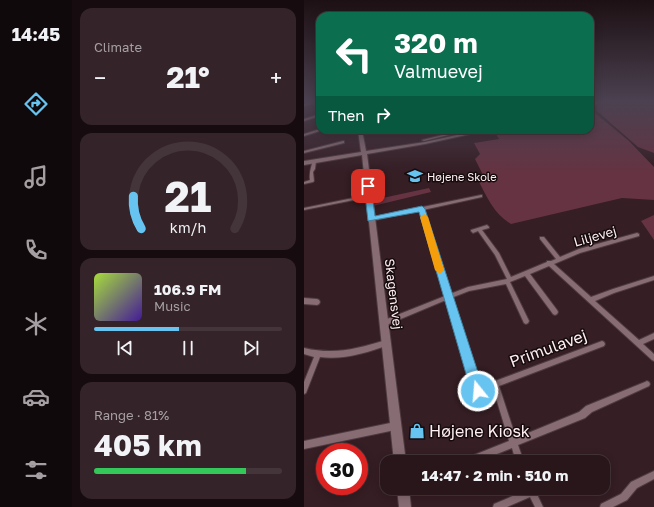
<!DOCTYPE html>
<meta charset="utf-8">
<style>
body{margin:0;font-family:"Golos Text",sans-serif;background:#342328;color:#f1f3f6;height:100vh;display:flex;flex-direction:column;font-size:15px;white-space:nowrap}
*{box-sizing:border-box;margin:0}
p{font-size:13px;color:#a59fa3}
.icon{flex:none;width:22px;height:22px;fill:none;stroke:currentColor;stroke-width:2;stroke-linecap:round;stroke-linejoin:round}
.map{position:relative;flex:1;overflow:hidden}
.drawer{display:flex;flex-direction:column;gap:8px;padding:8px;background:#160c0f;width:232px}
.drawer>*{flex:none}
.top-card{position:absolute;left:12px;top:12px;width:278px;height:122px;border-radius:12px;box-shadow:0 2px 10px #0003,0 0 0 1px #44353a;background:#0b6e4f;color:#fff;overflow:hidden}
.speed{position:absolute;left:12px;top:443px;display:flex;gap:8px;font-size:20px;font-weight:700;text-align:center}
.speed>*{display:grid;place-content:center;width:52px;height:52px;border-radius:50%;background:#28161b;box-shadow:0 2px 10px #0003,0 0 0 1px #44353a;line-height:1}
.speed .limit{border:6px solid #d22;background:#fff;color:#111}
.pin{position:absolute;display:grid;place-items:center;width:34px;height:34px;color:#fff;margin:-17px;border-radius:8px;box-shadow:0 2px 6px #0006}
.me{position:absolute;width:44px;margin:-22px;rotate:343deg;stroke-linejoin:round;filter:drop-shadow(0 0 3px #0008)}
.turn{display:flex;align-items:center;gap:14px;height:84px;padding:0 12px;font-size:18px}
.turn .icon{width:52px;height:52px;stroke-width:2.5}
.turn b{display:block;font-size:28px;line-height:34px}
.then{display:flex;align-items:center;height:38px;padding:0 12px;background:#0003;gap:8px;font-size:15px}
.big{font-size:30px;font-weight:700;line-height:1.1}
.drawer .card{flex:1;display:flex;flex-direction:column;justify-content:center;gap:6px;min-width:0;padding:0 14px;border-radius:12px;background:#342328}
.drawer .dial{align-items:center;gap:0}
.dial svg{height:104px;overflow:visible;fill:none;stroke:#44353a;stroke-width:7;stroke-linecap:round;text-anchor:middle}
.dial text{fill:#f1f3f6;stroke:none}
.song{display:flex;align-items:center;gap:12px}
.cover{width:48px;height:48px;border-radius:6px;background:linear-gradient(135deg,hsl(80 70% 55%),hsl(260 70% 35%))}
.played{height:4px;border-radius:2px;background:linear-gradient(90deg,#67c4f0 45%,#44353a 45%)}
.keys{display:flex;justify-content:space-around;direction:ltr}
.heat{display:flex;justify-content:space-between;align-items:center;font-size:22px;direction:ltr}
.charge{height:6px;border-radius:3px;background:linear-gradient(90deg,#34c759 81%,#44353a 0)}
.trip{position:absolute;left:76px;top:455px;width:230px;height:40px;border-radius:12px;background:#28161b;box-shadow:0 2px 10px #0003,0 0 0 1px #44353a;font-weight:700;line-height:40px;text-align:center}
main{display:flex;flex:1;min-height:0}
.tab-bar{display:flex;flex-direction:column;width:72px;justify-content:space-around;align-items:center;background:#10090b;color:#a59fa3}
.tab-bar .icon{width:28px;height:28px}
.tab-bar .selected{color:#67c4f0}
.tab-bar b{font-size:18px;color:#f1f3f6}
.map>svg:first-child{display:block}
</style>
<main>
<nav class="tab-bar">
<b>14:45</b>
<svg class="icon selected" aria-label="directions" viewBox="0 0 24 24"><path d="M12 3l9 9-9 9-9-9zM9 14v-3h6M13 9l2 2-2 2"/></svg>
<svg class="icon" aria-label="music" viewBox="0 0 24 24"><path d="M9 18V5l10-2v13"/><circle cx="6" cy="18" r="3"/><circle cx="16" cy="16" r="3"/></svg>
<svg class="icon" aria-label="phone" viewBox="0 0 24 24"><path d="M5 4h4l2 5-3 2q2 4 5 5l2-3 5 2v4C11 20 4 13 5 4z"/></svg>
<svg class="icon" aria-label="climate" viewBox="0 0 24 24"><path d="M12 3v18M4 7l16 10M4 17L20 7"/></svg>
<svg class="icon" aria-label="car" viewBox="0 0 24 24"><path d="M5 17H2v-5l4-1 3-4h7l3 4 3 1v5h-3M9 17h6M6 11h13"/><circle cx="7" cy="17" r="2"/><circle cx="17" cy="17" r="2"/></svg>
<svg class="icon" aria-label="filters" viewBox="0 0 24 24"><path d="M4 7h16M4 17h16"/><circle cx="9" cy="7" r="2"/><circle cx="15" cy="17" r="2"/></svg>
</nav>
<section class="drawer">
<div class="card"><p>Climate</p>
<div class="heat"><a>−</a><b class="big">21°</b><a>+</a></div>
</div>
<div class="card dial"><svg viewBox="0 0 100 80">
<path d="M14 69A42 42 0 1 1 86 69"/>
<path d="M14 69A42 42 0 0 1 8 44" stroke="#67c4f0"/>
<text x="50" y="56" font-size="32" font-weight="700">21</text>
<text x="50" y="72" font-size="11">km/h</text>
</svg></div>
<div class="card">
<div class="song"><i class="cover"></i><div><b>106.9 FM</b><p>Music</p></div></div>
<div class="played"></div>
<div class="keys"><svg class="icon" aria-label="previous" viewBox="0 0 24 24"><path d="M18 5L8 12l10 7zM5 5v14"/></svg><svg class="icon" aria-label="pause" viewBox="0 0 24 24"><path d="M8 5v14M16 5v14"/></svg><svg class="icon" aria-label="next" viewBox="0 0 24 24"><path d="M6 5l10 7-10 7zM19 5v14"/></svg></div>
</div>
<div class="card"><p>Range · 81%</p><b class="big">405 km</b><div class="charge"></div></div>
</section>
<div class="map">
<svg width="350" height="507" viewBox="0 0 350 507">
<rect width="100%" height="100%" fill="#351e24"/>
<path fill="#653342" d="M307,101H350V153L334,147L292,110L294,104Z
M286,109L325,141L350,167V200L318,198L207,224C190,214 183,197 174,180L181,179L171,159L176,154L170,143L195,139L190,131L194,130H286Z
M125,188L127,192L69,206V200Z
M350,215V240L337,221Z"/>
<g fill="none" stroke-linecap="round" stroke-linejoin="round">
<defs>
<path id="street" d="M9,101H15L0,106V104Z
M16,114V116L0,121V119Z
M16,129V130H19L0,136V134Z
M159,130H165L120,141L118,140Z
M39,141H40V143L0,153V151Z
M9,160H11L12,161L11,169L9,172L10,181L9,182L0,184V182L6,180C5,173 7,167 9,160Z
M64,195H65V197L0,210V208Z
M177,195H178V197L119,210L146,294L164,287L203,279L191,255L174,231L169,233L167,231V230L183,225L185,227V228L178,230L195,253L207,277L243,262V261H247L252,259L236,239V237H240L256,257L275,249L333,233L335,234V236L276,253L250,264L287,297L309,289L350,276V280L310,293L291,301L335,340L350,333V339L339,344L350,354V361L348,360L245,266L226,274L253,310L254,312L253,314L251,315L249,314L221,276L206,282L225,321L224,323L222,324L220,323L202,284L165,291L147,298L175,387L298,341L300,342L301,344L300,346L195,386L212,438L275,412L282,406L341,382L343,381L345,382L346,384L345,386L288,412L281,418L214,445L220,462H212L208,448L173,462H159L160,459L205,441L189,388L173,394L171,393L142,300L80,326L78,325L77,323L78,321L141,296L115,210L67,221L65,220V218Z
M0,298L13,299L15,300L16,302L15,304L13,305L0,304Z
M82,340L84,341L85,343L84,345C63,353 39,360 16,357L2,393L0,394V382L10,357L0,354V348C30,355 53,349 82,340Z
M91,422L94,423L95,426L94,429L91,430L0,449V441Z
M350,471V479L333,488L323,500L309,507H296L297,504L317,494L327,482Z
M222,488H230L239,507H231L226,497L203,507H189L190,504L223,490Z"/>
<path id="secondary" d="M294,101H302L286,106V104Z
M54,130H58L62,151L121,142L176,130H185L121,144L63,154L102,462H90L58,155L0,165V161L57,152Z
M93,488H105L107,507H95Z"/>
</defs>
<use href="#street" stroke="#4d3b40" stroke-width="2"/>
<use href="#secondary" stroke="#4d3b40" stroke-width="2"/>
<use href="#street" fill="#886c73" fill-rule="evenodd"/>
<use href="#secondary" fill="#886c73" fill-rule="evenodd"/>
</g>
<linearGradient id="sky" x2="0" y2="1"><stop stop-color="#1d1014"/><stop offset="0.59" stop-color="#4b4150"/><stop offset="1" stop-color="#4b4150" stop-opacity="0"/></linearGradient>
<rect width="350" height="172" fill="url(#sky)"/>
<path fill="#67c4f0" stroke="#437f9c" d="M64,183L67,186L71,216L118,206L121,209L180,391L178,396L174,398L169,396L167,391L115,212L64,221L60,186Z"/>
<path fill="#f59e0b" d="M120,214L124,217L140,270L136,274L131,270L116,217Z"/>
<defs>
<symbol id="school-bare" viewBox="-9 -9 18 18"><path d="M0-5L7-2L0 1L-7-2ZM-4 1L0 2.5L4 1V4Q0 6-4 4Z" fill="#67c4f0" stroke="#160c0e" stroke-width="2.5" paint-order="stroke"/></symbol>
<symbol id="shop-bare" viewBox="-9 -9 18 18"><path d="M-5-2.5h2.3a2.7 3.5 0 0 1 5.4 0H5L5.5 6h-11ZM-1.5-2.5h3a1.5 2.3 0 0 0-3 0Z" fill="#67c4f0" stroke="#160c0e" stroke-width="2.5" paint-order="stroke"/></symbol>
</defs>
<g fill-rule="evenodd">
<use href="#school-bare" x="100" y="165" width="22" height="22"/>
<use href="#shop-bare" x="102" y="420" width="22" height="22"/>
</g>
<g text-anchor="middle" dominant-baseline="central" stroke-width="3" stroke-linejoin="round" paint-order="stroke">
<g font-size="11" fill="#ffeff2" stroke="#160c0e" text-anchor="start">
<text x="123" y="176">Højene Skole</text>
</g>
<g font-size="13" fill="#ffeff2" stroke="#160c0e">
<text transform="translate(291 236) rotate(-16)">Liljevej</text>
<text transform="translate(90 294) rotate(83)">Skagensvej</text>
</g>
<g font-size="16" fill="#ffeff2" stroke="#160c0e">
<text transform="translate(244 348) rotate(-20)">Primulavej</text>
</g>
<g font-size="16" fill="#ffeff2" stroke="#160c0e" text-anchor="start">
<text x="125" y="431">Højene Kiosk</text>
</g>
</g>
</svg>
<div class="speed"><div class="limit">30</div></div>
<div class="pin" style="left:64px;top:186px;background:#d93025"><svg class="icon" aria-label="arrive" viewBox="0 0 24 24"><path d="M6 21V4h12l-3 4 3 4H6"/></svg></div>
<svg class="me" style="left:174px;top:391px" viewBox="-20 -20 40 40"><circle r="17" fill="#67c4f0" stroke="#fff" stroke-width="3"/><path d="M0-11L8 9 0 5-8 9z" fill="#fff"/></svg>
<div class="trip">14:47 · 2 min · 510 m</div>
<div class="top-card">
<div class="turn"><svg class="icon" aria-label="left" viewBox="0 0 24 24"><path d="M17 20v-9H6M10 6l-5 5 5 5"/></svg><div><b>320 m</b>Valmuevej</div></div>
<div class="then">Then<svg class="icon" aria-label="right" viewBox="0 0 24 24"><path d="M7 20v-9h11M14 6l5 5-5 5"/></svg></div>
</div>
</div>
</main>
